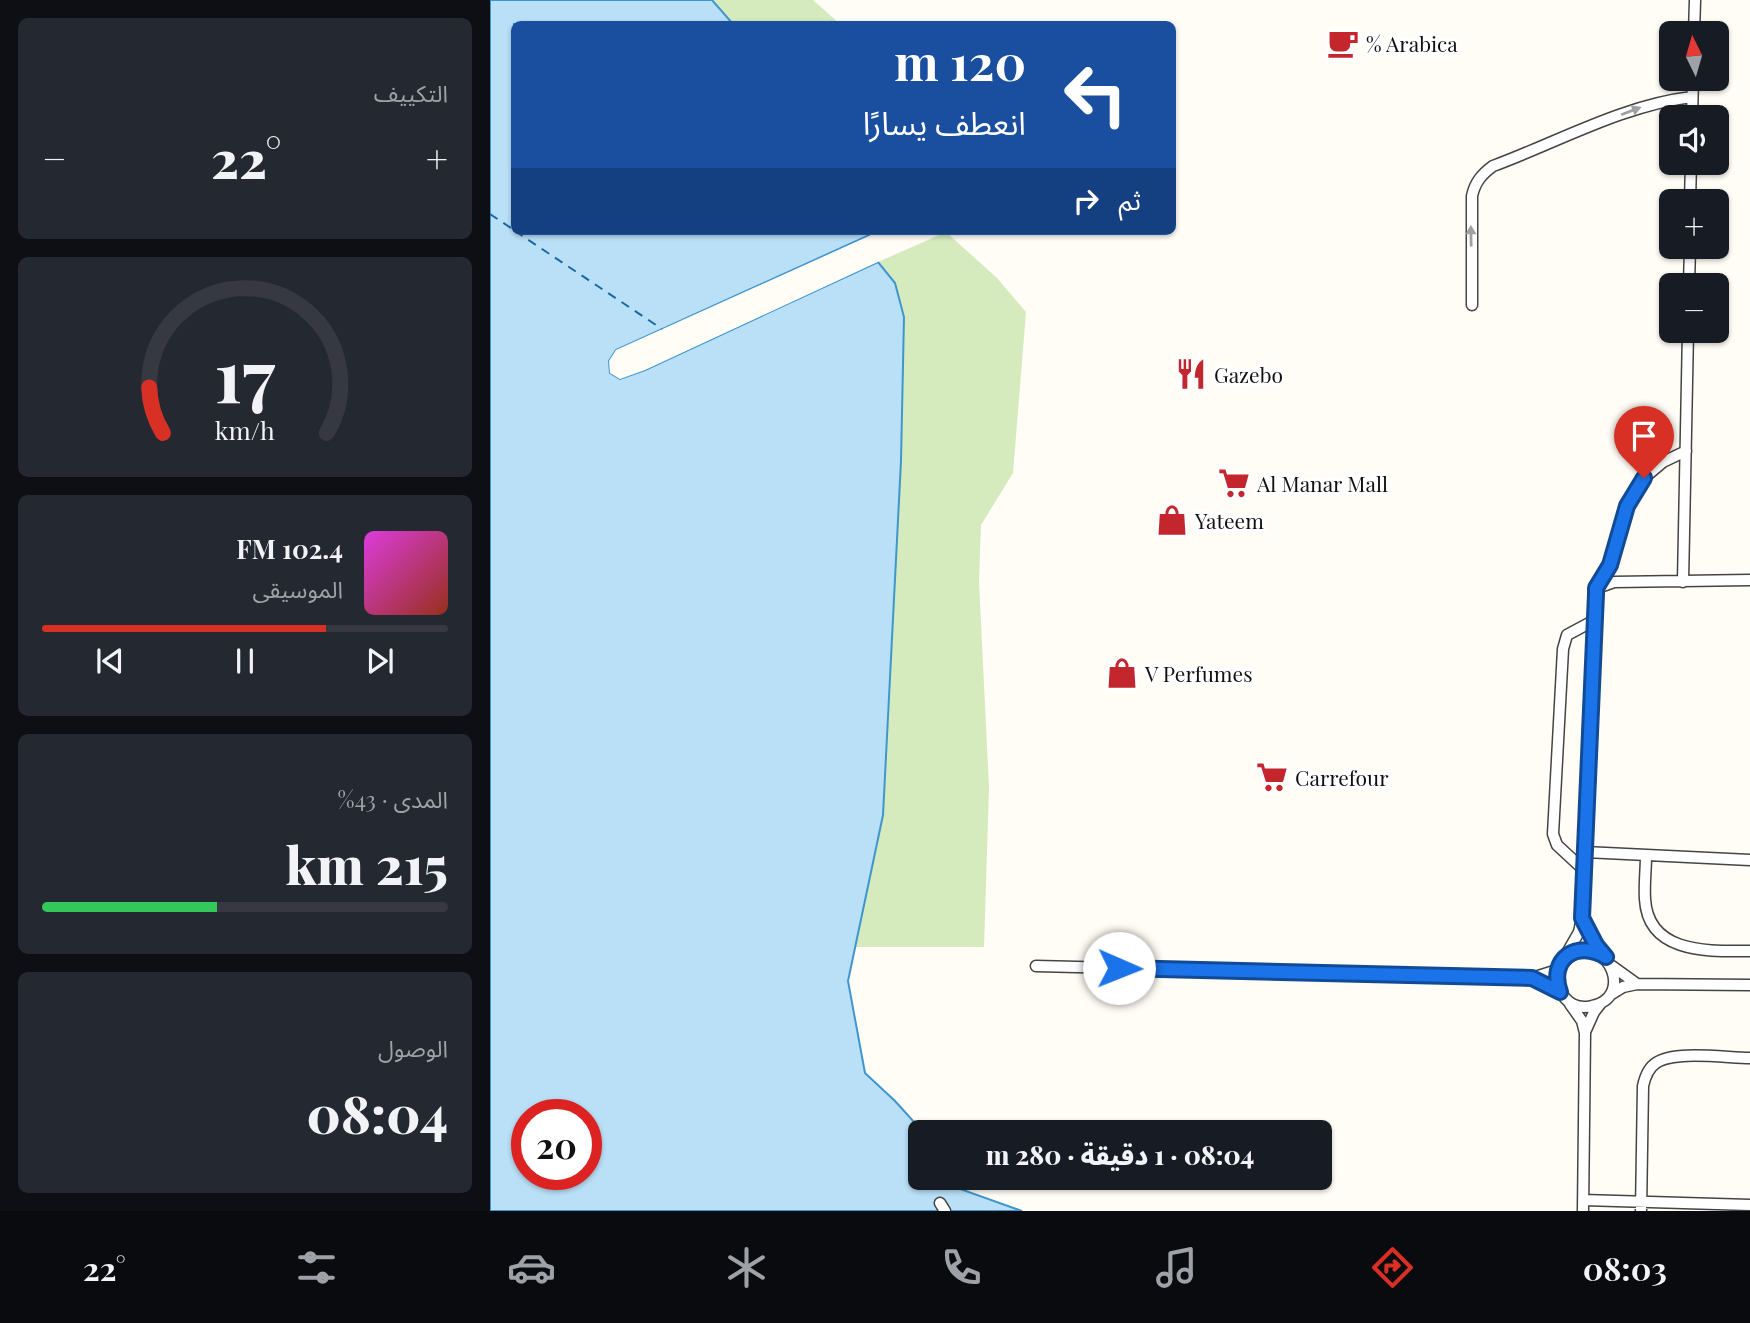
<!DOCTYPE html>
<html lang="ar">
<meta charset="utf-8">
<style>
body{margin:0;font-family:"Playfair Display","Noto Sans Arabic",serif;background:#242831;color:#f1f3f6;direction:rtl;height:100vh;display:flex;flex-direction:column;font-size:26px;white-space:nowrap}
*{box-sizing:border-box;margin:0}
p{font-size:23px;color:#9ea1a6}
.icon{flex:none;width:38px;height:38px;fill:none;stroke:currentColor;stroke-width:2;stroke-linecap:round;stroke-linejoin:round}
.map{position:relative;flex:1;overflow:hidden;direction:ltr}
.side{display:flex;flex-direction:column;gap:18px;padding:18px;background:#0d0f14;width:490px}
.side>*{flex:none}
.banner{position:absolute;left:21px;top:21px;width:665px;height:214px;border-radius:10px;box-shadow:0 2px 5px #0004;direction:rtl;background:#1a4fa0;color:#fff;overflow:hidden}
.needle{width:46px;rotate:355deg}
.fabs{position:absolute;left:1169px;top:21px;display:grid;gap:14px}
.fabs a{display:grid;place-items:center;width:70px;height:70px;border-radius:10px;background:#171b24;box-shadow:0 2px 5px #0004;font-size:35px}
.speed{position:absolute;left:21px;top:1099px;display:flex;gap:14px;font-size:35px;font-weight:700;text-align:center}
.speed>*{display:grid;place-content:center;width:91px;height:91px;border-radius:50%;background:#171b24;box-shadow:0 2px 5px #0004;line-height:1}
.speed .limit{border:10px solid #d22;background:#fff;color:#111}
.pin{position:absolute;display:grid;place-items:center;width:60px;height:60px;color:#fff;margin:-72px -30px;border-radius:50% 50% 50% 0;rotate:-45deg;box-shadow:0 0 7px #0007}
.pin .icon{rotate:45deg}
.me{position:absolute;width:77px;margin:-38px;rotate:91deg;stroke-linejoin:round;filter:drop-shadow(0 0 5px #0008)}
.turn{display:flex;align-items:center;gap:24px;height:147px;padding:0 35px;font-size:32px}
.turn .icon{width:91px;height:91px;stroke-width:2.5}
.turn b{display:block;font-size:49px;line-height:60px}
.then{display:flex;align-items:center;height:66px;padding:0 35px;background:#0003;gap:14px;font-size:26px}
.big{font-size:52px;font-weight:800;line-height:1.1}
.side .widget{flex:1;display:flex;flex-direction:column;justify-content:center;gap:10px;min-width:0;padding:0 24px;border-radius:10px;background:#242831}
.side .dial{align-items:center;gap:0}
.dial svg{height:182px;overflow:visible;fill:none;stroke:#363941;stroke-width:7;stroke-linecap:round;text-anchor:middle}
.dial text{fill:#f1f3f6;stroke:none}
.song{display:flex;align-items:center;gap:21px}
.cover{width:84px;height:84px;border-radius:10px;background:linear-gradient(135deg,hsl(300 70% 55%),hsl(10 70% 35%))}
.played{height:7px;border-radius:4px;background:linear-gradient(90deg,#d93025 70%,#363941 70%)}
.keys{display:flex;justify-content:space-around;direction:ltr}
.heat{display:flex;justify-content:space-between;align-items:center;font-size:38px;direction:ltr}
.charge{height:10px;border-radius:5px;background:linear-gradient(90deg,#34c759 43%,#363941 0)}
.trip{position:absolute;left:418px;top:1120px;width:424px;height:70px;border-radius:10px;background:#171b24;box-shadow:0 2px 5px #0004;font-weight:800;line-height:70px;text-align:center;direction:rtl}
.tab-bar{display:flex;height:112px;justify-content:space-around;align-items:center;background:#090b0e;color:#9ea1a6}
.tab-bar .icon{width:49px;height:49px}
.tab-bar .current{color:#d93025}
.tab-bar b{font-size:32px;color:#f1f3f6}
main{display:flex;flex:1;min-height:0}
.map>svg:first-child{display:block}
</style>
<main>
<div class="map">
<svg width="1260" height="1211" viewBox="0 0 1260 1211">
<rect width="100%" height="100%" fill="#fffdf5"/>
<path fill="#d5ebbd" d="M223,0H323L350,24H243Z
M456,232L507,278L536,312L523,473L491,525L489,581L499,788L494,947H363L393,815L411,461L414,317L405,283L388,262Z"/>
<path fill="#b9e0f7" stroke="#3f96cf" stroke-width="2" fill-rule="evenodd" d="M0,0H222L243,24H24V231H385L384,233L126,350L119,361L120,373L130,379L155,370L388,262L405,283L414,317L411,461L393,815L358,981L375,1073L405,1101L425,1123L430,1136V1178H459L470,1189L532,1211H0ZM37,1115H96V1174H37Z"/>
<path fill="#fffdf5" d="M388,232L386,237L128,353L123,362L124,371L130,375L154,367L387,259L392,260L155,370L130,379L120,373L119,361L126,350Z"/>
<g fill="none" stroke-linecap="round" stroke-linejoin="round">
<path stroke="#1768a6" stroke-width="2" stroke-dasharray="9 7" stroke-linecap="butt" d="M0,214L24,230
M25,231L172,329"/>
<defs>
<path id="service" d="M1204,33L1205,0
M1202,117L1203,79
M1200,201L1201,163
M1199,285L1200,247
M982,305V196C985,182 992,174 1003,166C1068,142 1133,105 1202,97
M1193,582L1198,331
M1107,588L1124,582L1260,580
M1095,852L1260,860
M1156,855C1156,870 1154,885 1155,899C1158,955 1221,951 1260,951
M1094,870L1067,845L1063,834L1073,649L1077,635L1105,620
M1092,918L1098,932L1112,953
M1077,953L1089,932L1092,918L1106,588L1120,565L1137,506L1154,478L1173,462L1196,451
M546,966L1042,978L1067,970C1100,911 1155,994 1102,1006C1078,1012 1065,990 1067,970
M1122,966L1147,984
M1120,995L1133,987L1147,984L1260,985
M1080,1004L1092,1021L1095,1033L1093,1211
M1095,1032L1104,1012L1111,1003
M1093,1200L1260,1205
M450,1203L455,1211
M1151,1211L1153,1086C1155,1077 1158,1068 1166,1063C1184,1050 1237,1058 1260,1058"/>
</defs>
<use href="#service" stroke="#444" stroke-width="13"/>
<use href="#service" stroke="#fff" stroke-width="10"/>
</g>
<defs><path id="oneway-solid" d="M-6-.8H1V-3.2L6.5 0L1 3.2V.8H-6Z" transform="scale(1.75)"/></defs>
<g fill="#a0a0a0">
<use href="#oneway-solid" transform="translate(1141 111) rotate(-21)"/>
<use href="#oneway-solid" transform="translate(981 236) rotate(-91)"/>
</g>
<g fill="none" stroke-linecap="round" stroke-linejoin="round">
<defs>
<path id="route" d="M629,968L1042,978L1070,992C1058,959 1087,939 1116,957L1106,945L1092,918L1106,594V588L1120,565L1137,506L1154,478"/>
</defs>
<use href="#route" stroke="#114b97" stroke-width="18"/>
<use href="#route" stroke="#1a73e8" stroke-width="12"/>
</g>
<defs>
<symbol id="cafe-bare" viewBox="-9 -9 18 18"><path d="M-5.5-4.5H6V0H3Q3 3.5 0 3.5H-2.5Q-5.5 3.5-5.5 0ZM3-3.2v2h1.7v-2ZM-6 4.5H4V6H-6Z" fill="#c4262e" stroke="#fff" stroke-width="2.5" paint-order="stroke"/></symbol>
<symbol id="restaurant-bare" viewBox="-9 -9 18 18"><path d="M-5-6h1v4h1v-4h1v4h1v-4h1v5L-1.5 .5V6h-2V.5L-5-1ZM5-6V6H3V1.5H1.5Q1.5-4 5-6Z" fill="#c4262e" stroke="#fff" stroke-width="2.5" paint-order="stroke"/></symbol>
<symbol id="supermarket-bare" viewBox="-9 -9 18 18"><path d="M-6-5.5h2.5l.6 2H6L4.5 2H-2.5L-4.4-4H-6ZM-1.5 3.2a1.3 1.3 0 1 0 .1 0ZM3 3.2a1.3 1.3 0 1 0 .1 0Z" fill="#c4262e" stroke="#fff" stroke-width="2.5" paint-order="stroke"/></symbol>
<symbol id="shop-bare" viewBox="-9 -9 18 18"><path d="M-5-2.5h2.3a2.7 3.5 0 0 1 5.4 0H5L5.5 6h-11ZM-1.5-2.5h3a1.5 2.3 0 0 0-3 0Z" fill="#c4262e" stroke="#fff" stroke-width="2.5" paint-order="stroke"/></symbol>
</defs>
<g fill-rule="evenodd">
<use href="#cafe-bare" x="831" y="21" width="44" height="44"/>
<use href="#restaurant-bare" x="679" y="352" width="44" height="44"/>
<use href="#supermarket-bare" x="722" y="461" width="44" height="44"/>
<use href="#shop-bare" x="660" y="498" width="44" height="44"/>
<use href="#shop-bare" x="610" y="651" width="44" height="44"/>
<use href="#supermarket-bare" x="760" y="755" width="44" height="44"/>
</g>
<g text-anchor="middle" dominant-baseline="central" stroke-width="7" stroke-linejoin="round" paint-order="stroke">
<g font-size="21" fill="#111" stroke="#fff" text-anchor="start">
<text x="876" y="43">% Arabica</text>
<text x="724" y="374">Gazebo</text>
<text x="767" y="483">Al Manar Mall</text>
<text x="705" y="520">Yateem</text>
<text x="655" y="673">V Perfumes</text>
<text x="805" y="777">Carrefour</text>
</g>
</g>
</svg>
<div class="fabs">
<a><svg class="needle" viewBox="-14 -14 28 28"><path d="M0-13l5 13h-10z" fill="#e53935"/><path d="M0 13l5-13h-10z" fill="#9ea1a6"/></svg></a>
<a><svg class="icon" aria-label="sound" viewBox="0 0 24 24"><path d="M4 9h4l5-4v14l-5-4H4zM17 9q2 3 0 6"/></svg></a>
<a>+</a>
<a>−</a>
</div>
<div class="speed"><div class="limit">20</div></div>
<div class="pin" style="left:1154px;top:478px;background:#d93025"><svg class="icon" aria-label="arrive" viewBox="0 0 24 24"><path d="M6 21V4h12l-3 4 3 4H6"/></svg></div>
<svg class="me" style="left:629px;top:968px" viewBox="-20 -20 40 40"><circle r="19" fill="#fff"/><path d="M0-13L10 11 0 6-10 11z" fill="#1a73e8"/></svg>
<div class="trip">08:04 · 1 دقيقة · 280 m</div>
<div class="banner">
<div class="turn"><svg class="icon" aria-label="left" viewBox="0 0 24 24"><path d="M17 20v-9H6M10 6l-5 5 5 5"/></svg><div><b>120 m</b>انعطف يسارًا</div></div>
<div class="then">ثم<svg class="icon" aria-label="right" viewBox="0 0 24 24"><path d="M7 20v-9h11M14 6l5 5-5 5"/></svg></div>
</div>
</div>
<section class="side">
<div class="widget"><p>التكييف</p>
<div class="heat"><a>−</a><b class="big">22°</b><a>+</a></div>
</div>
<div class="widget dial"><svg viewBox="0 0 100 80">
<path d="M14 69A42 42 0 1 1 86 69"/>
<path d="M14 69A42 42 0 0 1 8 49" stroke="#d93025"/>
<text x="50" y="56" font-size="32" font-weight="700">17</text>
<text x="50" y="72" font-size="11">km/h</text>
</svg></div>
<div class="widget">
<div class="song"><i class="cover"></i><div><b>102.4 FM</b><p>الموسيقى</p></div></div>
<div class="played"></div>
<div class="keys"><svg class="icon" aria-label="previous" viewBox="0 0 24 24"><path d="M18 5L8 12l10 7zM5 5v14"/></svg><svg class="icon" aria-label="pause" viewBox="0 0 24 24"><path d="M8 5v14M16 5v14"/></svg><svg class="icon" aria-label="next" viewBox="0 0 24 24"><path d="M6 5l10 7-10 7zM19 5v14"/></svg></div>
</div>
<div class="widget"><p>المدى · 43%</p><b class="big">215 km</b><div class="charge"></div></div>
<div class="widget"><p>الوصول</p><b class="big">08:04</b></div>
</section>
</main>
<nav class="tab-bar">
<b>08:03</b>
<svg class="icon current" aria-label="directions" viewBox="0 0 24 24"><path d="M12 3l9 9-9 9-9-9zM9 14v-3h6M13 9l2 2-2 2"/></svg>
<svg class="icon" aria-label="music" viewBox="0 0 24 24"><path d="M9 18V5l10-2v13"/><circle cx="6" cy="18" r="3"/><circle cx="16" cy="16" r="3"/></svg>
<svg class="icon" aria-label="phone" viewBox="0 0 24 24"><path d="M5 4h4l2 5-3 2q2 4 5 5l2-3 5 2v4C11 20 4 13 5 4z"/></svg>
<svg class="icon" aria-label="climate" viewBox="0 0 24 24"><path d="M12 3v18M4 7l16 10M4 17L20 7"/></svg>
<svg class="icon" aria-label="car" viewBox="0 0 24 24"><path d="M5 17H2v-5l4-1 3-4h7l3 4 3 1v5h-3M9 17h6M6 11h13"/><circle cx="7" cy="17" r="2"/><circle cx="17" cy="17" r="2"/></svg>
<svg class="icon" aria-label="filters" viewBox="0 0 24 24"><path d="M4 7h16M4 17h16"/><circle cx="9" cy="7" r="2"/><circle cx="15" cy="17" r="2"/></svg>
<b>22°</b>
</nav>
